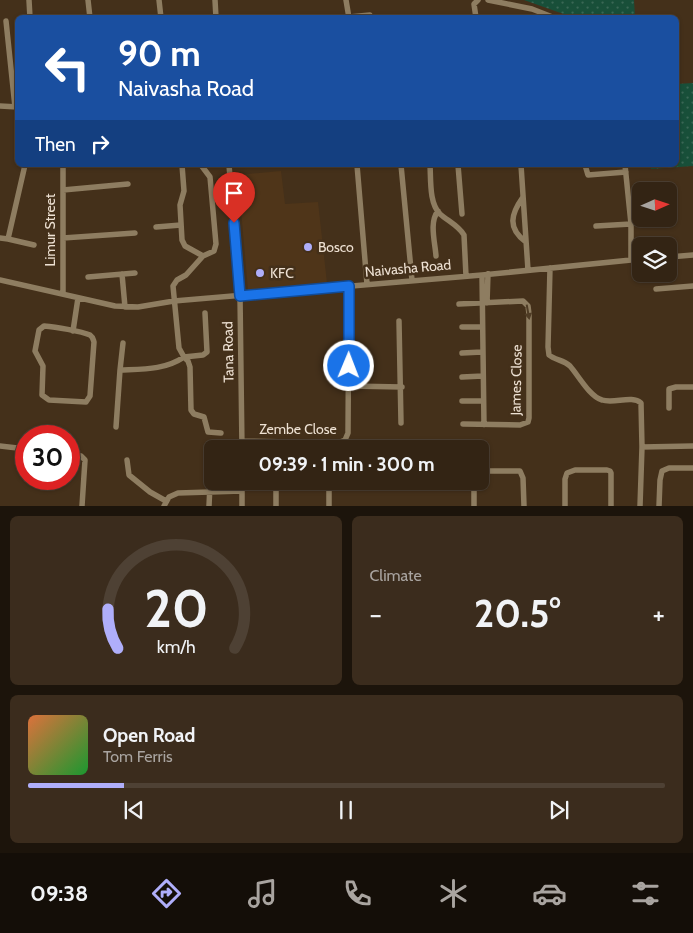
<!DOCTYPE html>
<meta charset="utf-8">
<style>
body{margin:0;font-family:Cabin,sans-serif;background:#3b2c1d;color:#f1f3f6;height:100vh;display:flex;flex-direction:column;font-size:19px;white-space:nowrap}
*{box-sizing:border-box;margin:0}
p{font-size:16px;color:#a9a4a0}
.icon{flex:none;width:28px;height:28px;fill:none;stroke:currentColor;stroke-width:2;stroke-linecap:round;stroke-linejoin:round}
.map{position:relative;height:506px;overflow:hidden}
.panel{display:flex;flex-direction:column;gap:10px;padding:10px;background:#1c140b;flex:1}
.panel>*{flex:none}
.top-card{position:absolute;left:15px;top:15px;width:664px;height:152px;border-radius:8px;box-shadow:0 1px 4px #0004,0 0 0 1px #4e4134;background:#1a4fa0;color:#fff;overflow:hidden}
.needle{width:32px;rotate:87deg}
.tools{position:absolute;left:632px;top:182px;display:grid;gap:10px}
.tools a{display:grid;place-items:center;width:45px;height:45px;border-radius:8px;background:#332414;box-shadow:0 1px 4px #0004,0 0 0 1px #4e4134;font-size:25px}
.speed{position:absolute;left:15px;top:425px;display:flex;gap:10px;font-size:25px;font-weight:700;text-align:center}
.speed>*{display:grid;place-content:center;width:65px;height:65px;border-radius:50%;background:#332414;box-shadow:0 1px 4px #0004,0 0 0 1px #4e4134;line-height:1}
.speed .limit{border:8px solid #d22;background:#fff;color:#111}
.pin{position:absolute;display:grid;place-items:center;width:42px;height:42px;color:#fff;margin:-51px -21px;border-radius:50% 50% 50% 0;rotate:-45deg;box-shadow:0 0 5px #0007}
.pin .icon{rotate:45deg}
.me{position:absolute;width:55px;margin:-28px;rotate:1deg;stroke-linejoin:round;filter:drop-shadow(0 0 4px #0008)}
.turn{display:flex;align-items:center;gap:18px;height:105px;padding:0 20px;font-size:22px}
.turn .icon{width:65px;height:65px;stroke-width:2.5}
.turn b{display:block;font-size:35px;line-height:42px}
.then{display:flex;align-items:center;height:48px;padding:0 20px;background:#0003;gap:10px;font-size:19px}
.big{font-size:38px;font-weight:800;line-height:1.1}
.panel .card{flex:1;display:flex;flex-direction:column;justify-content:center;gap:8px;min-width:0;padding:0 18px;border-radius:8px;background:#3b2c1d}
.panel .dial{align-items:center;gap:0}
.dial svg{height:130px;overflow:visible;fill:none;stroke:#4e4134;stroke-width:7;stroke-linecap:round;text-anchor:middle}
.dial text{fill:#f1f3f6;stroke:none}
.song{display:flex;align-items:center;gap:15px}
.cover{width:60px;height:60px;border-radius:8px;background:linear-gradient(135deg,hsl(20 70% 55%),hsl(130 70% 35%))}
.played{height:5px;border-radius:2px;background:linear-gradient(90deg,#afaefa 15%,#4e4134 15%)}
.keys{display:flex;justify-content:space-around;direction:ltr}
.heat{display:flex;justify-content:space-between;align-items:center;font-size:28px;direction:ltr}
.panel .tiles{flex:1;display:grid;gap:10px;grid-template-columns:1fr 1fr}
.card:last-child{grid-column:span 2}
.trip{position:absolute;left:204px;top:440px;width:285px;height:50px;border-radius:8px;background:#332414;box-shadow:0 1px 4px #0004,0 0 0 1px #4e4134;font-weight:800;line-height:50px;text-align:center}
.dock{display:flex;height:80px;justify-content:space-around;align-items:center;background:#140e08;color:#a9a4a0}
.dock .icon{width:35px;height:35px}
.dock .on{color:#afaefa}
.dock b{font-size:22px;color:#f1f3f6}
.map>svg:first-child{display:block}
</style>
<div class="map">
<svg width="693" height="506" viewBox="0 0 693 506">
<defs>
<pattern id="grass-dots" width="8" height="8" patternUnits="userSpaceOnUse" patternTransform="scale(1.25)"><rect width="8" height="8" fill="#184f39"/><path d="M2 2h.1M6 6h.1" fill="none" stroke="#3a6855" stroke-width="1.8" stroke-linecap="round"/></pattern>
</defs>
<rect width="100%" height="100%" fill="#44301a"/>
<path fill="#4f3519" d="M281,171L285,204L318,202L327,283L248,290L238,175Z"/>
<path fill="url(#grass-dots)" d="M524,0H634L635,17H572Z
M693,83V166L651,169V165H676V84Z"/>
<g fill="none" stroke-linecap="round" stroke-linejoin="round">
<path stroke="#8e7d61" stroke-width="5.5" d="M29,0L30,18
M88,0L90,18
M159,0L161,18
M215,0L216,18
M346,0L349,18
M488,0L532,9L555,18
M349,17L370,15
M429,17V18
M476,18L474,4L478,0
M6,21L15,107
M0,106L18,107
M182,165L184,191L180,205L182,240L185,246L203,256
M201,165L210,177L216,244L214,251L203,256L186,275L177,280L173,286L179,348L184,357L203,355L207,352L205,313
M229,165L240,296L242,449
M357,165L367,284
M401,165L412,280
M430,165C431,180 429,203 440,214C448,221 459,226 464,235L466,276
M458,165L462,214
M521,165L528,270
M585,165L588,175L626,172
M625,165L631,224V260
M63,190L128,184
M523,197C511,214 507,228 526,242
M596,226L631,224
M156,227L181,225
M0,238L8,239L25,165
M63,238L135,233
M8,239L34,245
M436,256C435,242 429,222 438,211
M669,257L693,255
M550,268L548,347L549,355C555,360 564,360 570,366C578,375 590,397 602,400C614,404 632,395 641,403L642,447L640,506
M122,274L125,307
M482,275L484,425
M88,277L135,273
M0,280L115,306L138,307L174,301L482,275L641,259
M656,289L693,286
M63,294V165
M487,303L488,274
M459,304L523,301L528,306L529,314V418L528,422L520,425L463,424
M399,321L401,423
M44,326C55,327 81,331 90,335C93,337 93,339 94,342L90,396L86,402L49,400L42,395L43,366L35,351L39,330Z
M462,327H482
M73,331L78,298
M462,353L482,352
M120,370L123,343
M462,377L483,376
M350,386L402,387
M462,401H483
M669,408V389L676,387H693
M116,427L120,370C143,369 165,370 184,357L188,361L190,367L191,410L194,414L204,417L208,432L221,433
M242,441L338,443L345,440L348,433L349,286
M0,446L26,449
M642,447L693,446
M69,454L81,456L85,460L82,506
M207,459L211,464L209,506
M127,460L129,475L150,492L166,501
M480,471H520L523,478L524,506
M242,481V506
M276,481V506
M329,481V506
M474,481V506
M164,506L169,497L178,493L242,491
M565,506V479L567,473L575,470H607L610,471L611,473V506
M659,506L660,480L662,471L669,468H693"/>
</g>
<defs><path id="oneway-solid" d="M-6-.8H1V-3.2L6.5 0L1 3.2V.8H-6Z" transform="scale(1.25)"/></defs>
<use fill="#4f3c25" href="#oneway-solid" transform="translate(528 312) rotate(80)"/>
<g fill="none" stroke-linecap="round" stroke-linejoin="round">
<defs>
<path id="route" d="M234,223L240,296L349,286V366"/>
</defs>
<use href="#route" stroke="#114b97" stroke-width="12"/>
<use href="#route" stroke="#1a73e8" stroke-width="9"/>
</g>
<g fill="#afaefa" stroke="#44301a" stroke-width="2">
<circle cx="308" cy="247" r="5"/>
<circle cx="260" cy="273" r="5"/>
</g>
<g text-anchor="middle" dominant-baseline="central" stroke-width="5" stroke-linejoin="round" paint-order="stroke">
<g font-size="14" fill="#eee1d3" stroke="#44301a">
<text transform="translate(50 230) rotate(-90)">Limur Street</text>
<text transform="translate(408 268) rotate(-5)">Naivasha Road</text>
<text transform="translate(228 352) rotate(-91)">Tana Road</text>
<text transform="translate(516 380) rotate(-89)">James Close</text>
<text x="298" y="429">Zembe Close</text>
</g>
<g font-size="14" fill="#eee1d3" stroke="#44301a" text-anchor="start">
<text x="318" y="247">Bosco</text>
<text x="270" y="273">KFC</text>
</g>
</g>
</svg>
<div class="tools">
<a><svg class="needle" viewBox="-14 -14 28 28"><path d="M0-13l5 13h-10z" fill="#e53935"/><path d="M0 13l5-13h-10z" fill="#a9a4a0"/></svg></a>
<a><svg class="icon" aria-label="layers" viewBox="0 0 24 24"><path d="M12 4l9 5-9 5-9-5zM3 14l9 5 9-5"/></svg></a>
</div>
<div class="speed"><div class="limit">30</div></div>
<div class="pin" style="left:234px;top:223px;background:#d93025"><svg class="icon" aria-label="arrive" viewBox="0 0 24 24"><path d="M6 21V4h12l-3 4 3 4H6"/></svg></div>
<svg class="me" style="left:349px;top:366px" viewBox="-20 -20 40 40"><circle r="17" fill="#1a73e8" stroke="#fff" stroke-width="3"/><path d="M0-11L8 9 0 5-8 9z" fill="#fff"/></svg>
<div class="trip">09:39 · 1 min · 300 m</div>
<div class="top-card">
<div class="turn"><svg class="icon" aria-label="left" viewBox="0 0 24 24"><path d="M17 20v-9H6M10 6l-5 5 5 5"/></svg><div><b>90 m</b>Naivasha Road</div></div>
<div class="then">Then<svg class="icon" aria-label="right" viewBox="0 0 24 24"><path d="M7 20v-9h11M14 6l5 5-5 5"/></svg></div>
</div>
</div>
<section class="panel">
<div class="tiles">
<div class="card dial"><svg viewBox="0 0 100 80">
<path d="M14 69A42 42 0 1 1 86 69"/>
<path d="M14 69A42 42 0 0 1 8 45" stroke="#afaefa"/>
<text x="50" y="56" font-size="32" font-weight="700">20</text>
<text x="50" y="72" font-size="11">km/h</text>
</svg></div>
<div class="card"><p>Climate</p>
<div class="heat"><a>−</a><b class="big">20.5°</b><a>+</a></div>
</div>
<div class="card">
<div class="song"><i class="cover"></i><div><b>Open Road</b><p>Tom Ferris</p></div></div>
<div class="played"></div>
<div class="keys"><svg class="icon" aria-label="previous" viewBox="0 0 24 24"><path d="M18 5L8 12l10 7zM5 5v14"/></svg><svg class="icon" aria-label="pause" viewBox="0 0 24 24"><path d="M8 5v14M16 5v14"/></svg><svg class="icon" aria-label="next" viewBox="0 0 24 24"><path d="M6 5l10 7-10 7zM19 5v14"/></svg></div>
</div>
</div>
</section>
<nav class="dock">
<b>09:38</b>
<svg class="icon on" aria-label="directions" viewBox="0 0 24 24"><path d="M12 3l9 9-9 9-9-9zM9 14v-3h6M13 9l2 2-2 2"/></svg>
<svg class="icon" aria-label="music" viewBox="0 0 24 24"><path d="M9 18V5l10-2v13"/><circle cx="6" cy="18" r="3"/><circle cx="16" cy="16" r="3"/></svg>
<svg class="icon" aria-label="phone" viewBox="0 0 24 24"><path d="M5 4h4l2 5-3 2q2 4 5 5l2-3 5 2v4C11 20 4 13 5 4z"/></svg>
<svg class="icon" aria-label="climate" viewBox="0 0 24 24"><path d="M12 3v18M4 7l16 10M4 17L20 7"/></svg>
<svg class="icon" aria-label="car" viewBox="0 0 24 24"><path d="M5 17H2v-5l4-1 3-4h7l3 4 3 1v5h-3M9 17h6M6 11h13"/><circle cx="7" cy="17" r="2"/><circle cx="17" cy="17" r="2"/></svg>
<svg class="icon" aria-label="filters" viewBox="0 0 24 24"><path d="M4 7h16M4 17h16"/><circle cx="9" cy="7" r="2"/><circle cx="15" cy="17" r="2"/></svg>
</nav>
